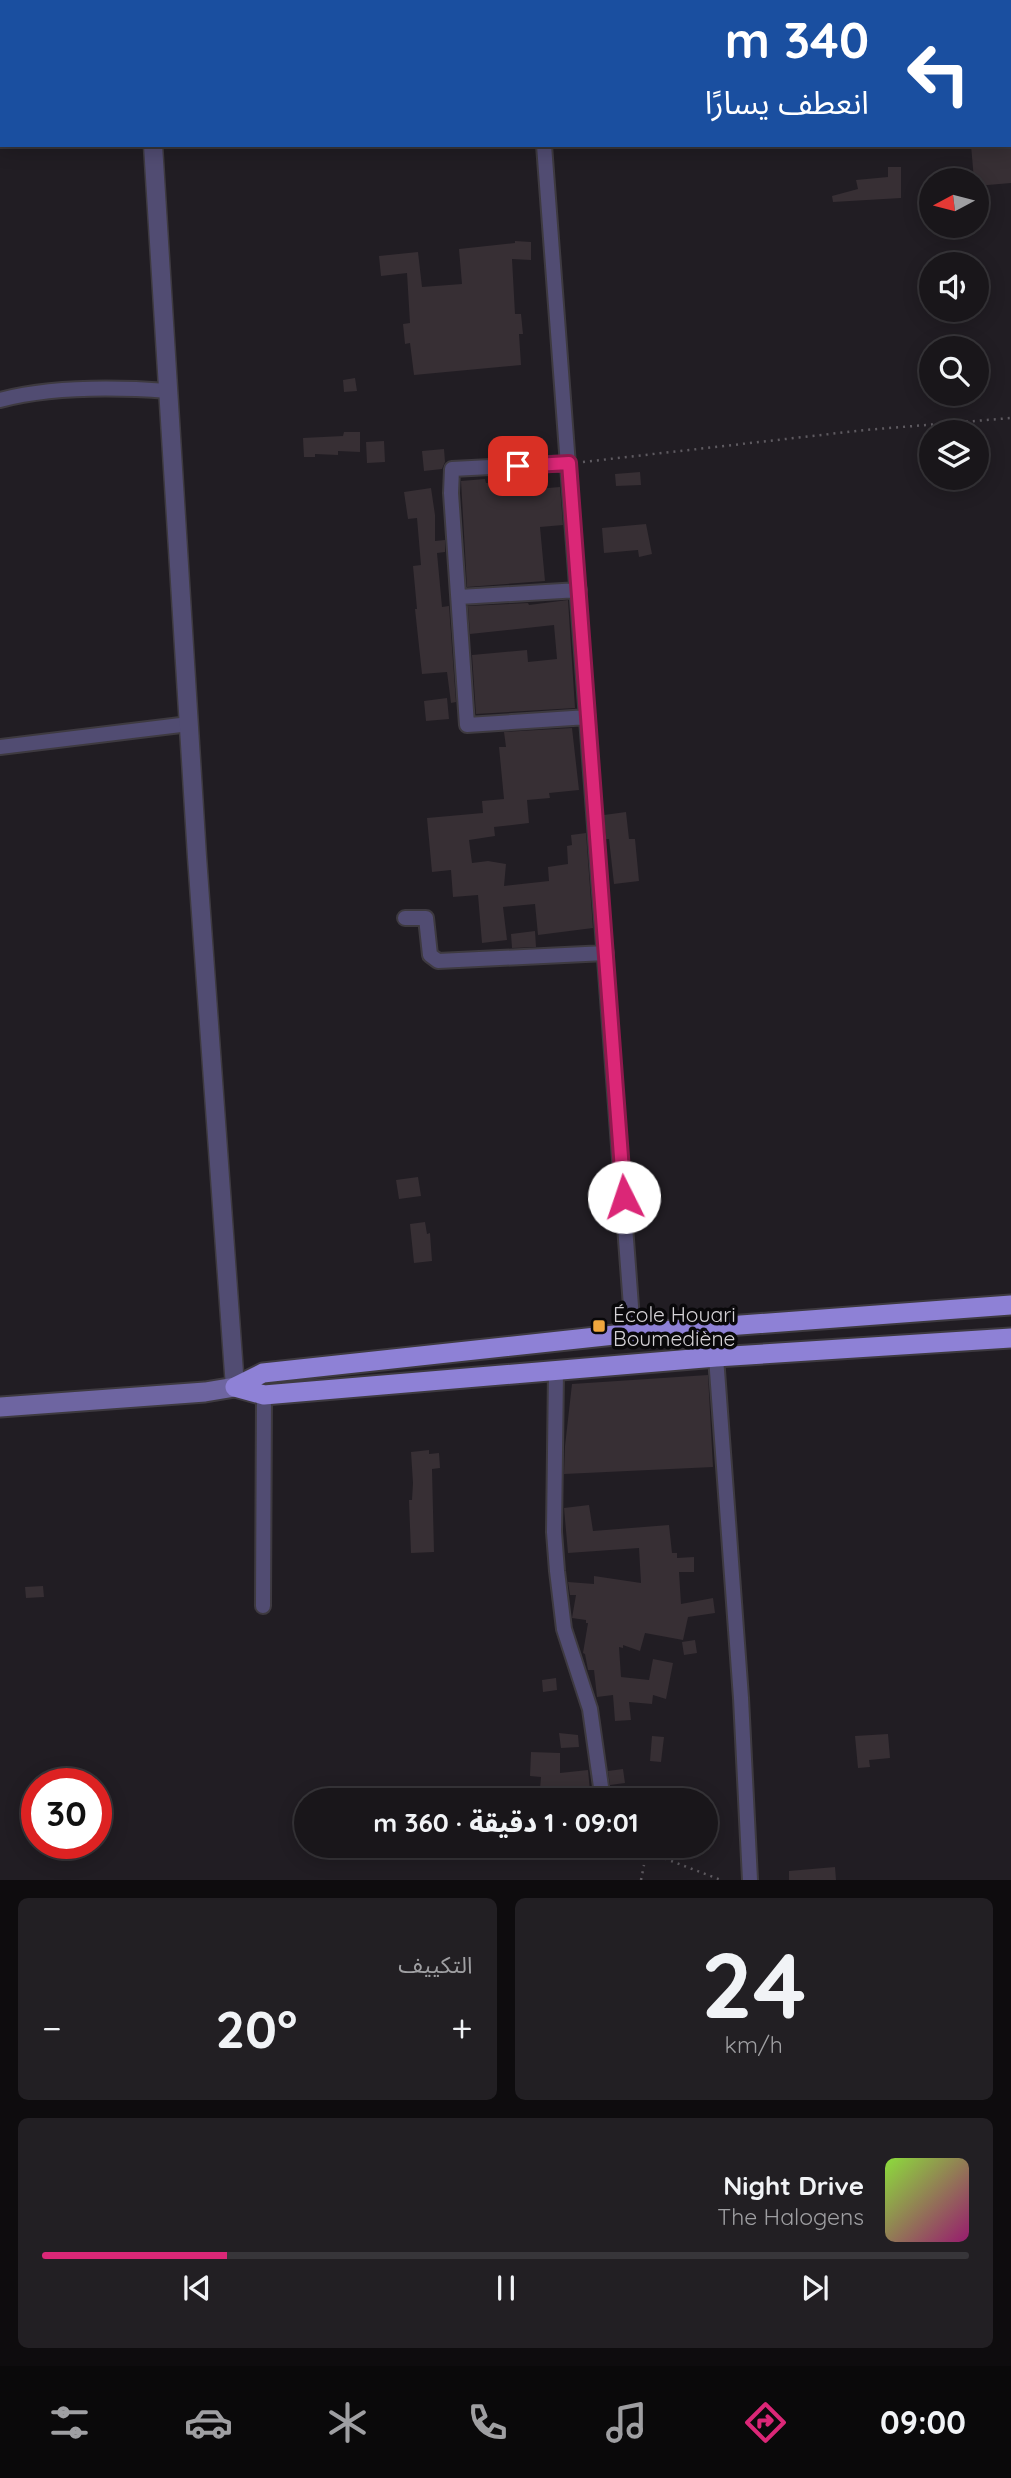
<!DOCTYPE html>
<html lang="ar">
<meta charset="utf-8">
<style>
body{margin:0;font-family:Quicksand,"Noto Sans Arabic",sans-serif;background:#221f23;color:#f1f3f6;direction:rtl;height:100vh;display:flex;flex-direction:column;font-size:26px;white-space:nowrap}
*{box-sizing:border-box;margin:0}
p{font-size:23px;color:#9f9fa2}
.icon{flex:none;width:38px;height:38px;fill:none;stroke:currentColor;stroke-width:2;stroke-linecap:round;stroke-linejoin:round}
.map{position:relative;height:1880px;overflow:hidden;direction:ltr}
.drawer{display:flex;flex-direction:column;gap:18px;padding:18px;background:#0e0c0e;flex:1}
.drawer>*{flex:none}
.banner{position:absolute;left:0px;top:0px;width:1012px;height:147px;box-shadow:0 4px 18px #0003,0 0 0 2px #373539;direction:rtl;background:#1a4fa0;color:#fff;overflow:hidden}
.needle{width:46px;rotate:263deg}
.fabs{position:absolute;left:919px;top:168px;display:grid;gap:14px}
.fabs a{display:grid;place-items:center;width:70px;height:70px;border-radius:50%;background:#19161a;box-shadow:0 4px 18px #0003,0 0 0 2px #373539;font-size:35px}
.speed{position:absolute;left:21px;top:1768px;display:flex;gap:14px;font-size:35px;font-weight:700;text-align:center}
.speed>*{display:grid;place-content:center;width:91px;height:91px;border-radius:50%;background:#19161a;box-shadow:0 4px 18px #0003,0 0 0 2px #373539;line-height:1}
.speed .limit{border:10px solid #d22;background:#fff;color:#111}
.pin{position:absolute;display:grid;place-items:center;width:60px;height:60px;color:#fff;margin:-30px;border-radius:14px;box-shadow:0 4px 10px #0006}
.me{position:absolute;width:77px;margin:-38px;rotate:356deg;stroke-linejoin:round;filter:drop-shadow(0 0 5px #0008)}
.turn{display:flex;align-items:center;gap:24px;height:147px;padding:0 28px;font-size:32px}
.turn .icon{width:91px;height:91px;stroke-width:2.5}
.turn b{display:block;font-size:49px;line-height:60px}
.big{font-size:52px;font-weight:800;line-height:1.1}
.drawer .widget{flex:1;display:flex;flex-direction:column;justify-content:center;gap:10px;min-width:0;padding:0 24px;border-radius:10px;background:#221f23}
.drawer .dial{align-items:center;gap:0}
.dial b{font-size:91px;line-height:1}
.song{display:flex;align-items:center;gap:21px}
.cover{width:84px;height:84px;border-radius:10px;background:linear-gradient(135deg,hsl(90 70% 55%),hsl(320 70% 35%))}
.played{height:7px;border-radius:4px;background:linear-gradient(90deg,#db2777 20%,#373539 20%)}
.keys{display:flex;justify-content:space-around;direction:ltr}
.heat{display:flex;justify-content:space-between;align-items:center;font-size:38px;direction:ltr}
.drawer .tiles{flex:1;display:grid;gap:18px;grid-template-columns:1fr 1fr}
.widget:last-child{grid-column:span 2}
.trip{position:absolute;left:294px;top:1788px;width:424px;height:70px;border-radius:35px;background:#19161a;box-shadow:0 4px 18px #0003,0 0 0 2px #373539;font-weight:800;line-height:70px;text-align:center;direction:rtl}
.dock{display:flex;height:112px;justify-content:space-around;align-items:center;background:#0a090a;color:#9f9fa2}
.dock .icon{width:49px;height:49px}
.dock .current{color:#db2777}
.dock b{font-size:32px;color:#f1f3f6}
.map>svg:first-child{display:block}
</style>
<div class="map">
<svg width="1011" height="1880" viewBox="0 0 1011 1880">
<rect width="100%" height="100%" fill="#211d23"/>
<path fill="#372f34" d="M971,145H1011V183L976,186V180H974Z
M888,167H901V198L833,202L832,196L858,189L856,180L888,177Z
M515,241L531,242V260L512,259L515,314H521L523,334H519L521,365L414,375L410,343L405,344L403,324L410,323L407,273L381,276L379,256L418,252L422,287L462,284L459,249L515,243Z
M355,378L357,391L344,392L343,380Z
M344,432H360V452L338,451V455L315,454V457H304L303,438L343,436Z
M384,441L385,462L367,463L366,442Z
M444,449L445,462L442,469L424,471L422,451Z
M640,472L641,485L616,486L615,474Z
M485,479L486,483L535,479L536,489L560,487L563,525L540,527L545,581L467,587L461,481Z
M431,488L435,515V541L445,540V552L437,553L442,607L449,606L456,702L451,703L447,672L422,674L415,609H417L413,566L421,565L417,518L408,519L404,492Z
M646,524L652,554L639,557L638,550L604,553L602,528Z
M568,600L575,708L476,714L472,655L527,650L528,662L557,659L554,625L470,634L468,606L528,603L529,605Z
M447,698L449,719L426,721L424,701Z
M572,728L579,790L549,793L550,798L527,800L529,823L494,827L495,836L469,840L472,863L488,861L506,864L504,886L549,881L548,867L568,864L567,846L572,845L571,835L586,833L593,928L538,935L535,904L503,907L507,940L482,943L478,895L453,897L451,870L432,872L427,818L483,813L482,801L504,799L499,747H506L504,732Z
M626,812L629,839H635L639,881L614,884L609,839H606L604,815Z
M535,931L536,947L512,948L511,934Z
M418,1177L421,1196L399,1199L396,1180Z
M425,1222L427,1234L430,1233L432,1261L414,1263L410,1224Z
M708,1375L713,1467L564,1474L565,1446L572,1384Z
M429,1450V1454L439,1453L440,1468L432,1469L434,1552L411,1553L409,1500H412L413,1483L411,1452Z
M589,1505L593,1531L669,1525L672,1553H677V1558L694,1557V1572H679L681,1604L713,1598L715,1613L688,1617L683,1640L645,1633L640,1651L623,1645V1648L619,1647L621,1677L649,1680L653,1659L673,1663L666,1699L653,1695L652,1704L629,1702L631,1720L615,1721L613,1695L597,1697L594,1670H588L585,1654L583,1653L588,1623H586V1620L572,1618L576,1595H570L568,1582L594,1584V1576L641,1583L639,1548L568,1553L564,1508Z
M43,1586L44,1597L26,1598L25,1587Z
M695,1640L697,1653L684,1655L682,1642Z
M556,1678L557,1690L543,1692L542,1680Z
M559,1733L578,1735L579,1747L561,1748Z
M888,1734L890,1758L869,1760L870,1767L858,1768L855,1736Z
M652,1736L664,1737L661,1762L650,1761Z
M531,1752L560,1753V1773L588,1770L591,1801H539L541,1777L530,1776Z
M623,1769L625,1783L610,1785L608,1771Z
M835,1867L836,1880H789V1871Z"/>
<g fill="none" stroke-linecap="round" stroke-linejoin="round">
<defs>
<path id="minor" d="M533,0V2
M0,110H2
M544,145L633,1333
M0,400C53,386 114,387 168,391
M569,463L452,469L451,493L467,725L588,717
M459,597L579,590
M0,747L189,724
M405,918H426L430,955L438,961L606,953
M716,1357L741,1698L750,1880
M556,1370L554,1532L557,1571L564,1629L590,1709L603,1801
M263,1606L264,1395
M632,1846L645,1851"/>
<path id="tertiary" d="M143,0V2
M153,145L197,857L235,1387"/>
<path id="secondary" d="M0,1407L205,1392L235,1387"/>
<path id="trunk" d="M235,1387L263,1373L633,1333L1011,1305
M235,1387L264,1395L716,1357L1011,1338"/>
</defs>
<use href="#minor" stroke="#3e3a40" stroke-width="18"/>
<use href="#tertiary" stroke="#3e3a40" stroke-width="21"/>
<use href="#secondary" stroke="#3e3a40" stroke-width="23"/>
<use href="#trunk" stroke="#3e3a40" stroke-width="23"/>
<path stroke="#5e5a60" stroke-width="2.5" stroke-dasharray="2 5" stroke-linecap="butt" d="M583,462L865,430L1011,418
M658,1856L721,1880
M641,1880L644,1865"/>
<use href="#minor" stroke="#514c72" stroke-width="14"/>
<use href="#tertiary" stroke="#514c72" stroke-width="18"/>
<use href="#secondary" stroke="#6e65a1" stroke-width="19"/>
<use href="#trunk" stroke="#8e81d6" stroke-width="19"/>
</g>
<g fill="none" stroke-linecap="round" stroke-linejoin="round">
<defs>
<path id="route" d="M518,466L569,463L624,1197"/>
</defs>
<use href="#route" stroke="#8e194d" stroke-width="18"/>
<use href="#route" stroke="#db2777" stroke-width="12"/>
</g>
<rect fill="#f0a63e" stroke="#09080a" stroke-width="2.5" x="592" y="1319" width="14" height="14" rx="3.5"/>
<g text-anchor="middle" dominant-baseline="central" stroke-width="7" stroke-linejoin="round" paint-order="stroke">
<g font-size="21" fill="#d5d2d6" stroke="#09080a" text-anchor="start">
<text x="613" y="1314">École Houari<tspan x="613" dy="24">Boumediène</tspan></text>
</g>
</g>
</svg>
<div class="fabs">
<a><svg class="needle" viewBox="-14 -14 28 28"><path d="M0-13l5 13h-10z" fill="#e53935"/><path d="M0 13l5-13h-10z" fill="#9f9fa2"/></svg></a>
<a><svg class="icon" aria-label="sound" viewBox="0 0 24 24"><path d="M4 9h4l5-4v14l-5-4H4zM17 9q2 3 0 6"/></svg></a>
<a><svg class="icon" aria-label="search" viewBox="0 0 24 24"><circle cx="10" cy="10" r="6"/><path d="M15 15l6 6"/></svg></a>
<a><svg class="icon" aria-label="layers" viewBox="0 0 24 24"><path d="M12 4l9 5-9 5-9-5zM3 14l9 5 9-5"/></svg></a>
</div>
<div class="speed"><div class="limit">30</div></div>
<div class="pin" style="left:518px;top:466px;background:#d93025"><svg class="icon" aria-label="arrive" viewBox="0 0 24 24"><path d="M6 21V4h12l-3 4 3 4H6"/></svg></div>
<svg class="me" style="left:624px;top:1197px" viewBox="-20 -20 40 40"><circle r="19" fill="#fff"/><path d="M0-13L10 11 0 6-10 11z" fill="#db2777"/></svg>
<div class="trip">09:01 · 1 دقيقة · 360 m</div>
<div class="banner">
<div class="turn"><svg class="icon" aria-label="left" viewBox="0 0 24 24"><path d="M17 20v-9H6M10 6l-5 5 5 5"/></svg><div><b>340 m</b>انعطف يسارًا</div></div>
</div>
</div>
<section class="drawer">
<div class="tiles">
<div class="widget dial"><b>24</b><p>km/h</p></div>
<div class="widget"><p>التكييف</p>
<div class="heat"><a>−</a><b class="big">20°</b><a>+</a></div>
</div>
<div class="widget">
<div class="song"><i class="cover"></i><div><b>Night Drive</b><p>The Halogens</p></div></div>
<div class="played"></div>
<div class="keys"><svg class="icon" aria-label="previous" viewBox="0 0 24 24"><path d="M18 5L8 12l10 7zM5 5v14"/></svg><svg class="icon" aria-label="pause" viewBox="0 0 24 24"><path d="M8 5v14M16 5v14"/></svg><svg class="icon" aria-label="next" viewBox="0 0 24 24"><path d="M6 5l10 7-10 7zM19 5v14"/></svg></div>
</div>
</div>
</section>
<nav class="dock">
<b>09:00</b>
<svg class="icon current" aria-label="directions" viewBox="0 0 24 24"><path d="M12 3l9 9-9 9-9-9zM9 14v-3h6M13 9l2 2-2 2"/></svg>
<svg class="icon" aria-label="music" viewBox="0 0 24 24"><path d="M9 18V5l10-2v13"/><circle cx="6" cy="18" r="3"/><circle cx="16" cy="16" r="3"/></svg>
<svg class="icon" aria-label="phone" viewBox="0 0 24 24"><path d="M5 4h4l2 5-3 2q2 4 5 5l2-3 5 2v4C11 20 4 13 5 4z"/></svg>
<svg class="icon" aria-label="climate" viewBox="0 0 24 24"><path d="M12 3v18M4 7l16 10M4 17L20 7"/></svg>
<svg class="icon" aria-label="car" viewBox="0 0 24 24"><path d="M5 17H2v-5l4-1 3-4h7l3 4 3 1v5h-3M9 17h6M6 11h13"/><circle cx="7" cy="17" r="2"/><circle cx="17" cy="17" r="2"/></svg>
<svg class="icon" aria-label="filters" viewBox="0 0 24 24"><path d="M4 7h16M4 17h16"/><circle cx="9" cy="7" r="2"/><circle cx="15" cy="17" r="2"/></svg>
</nav>
